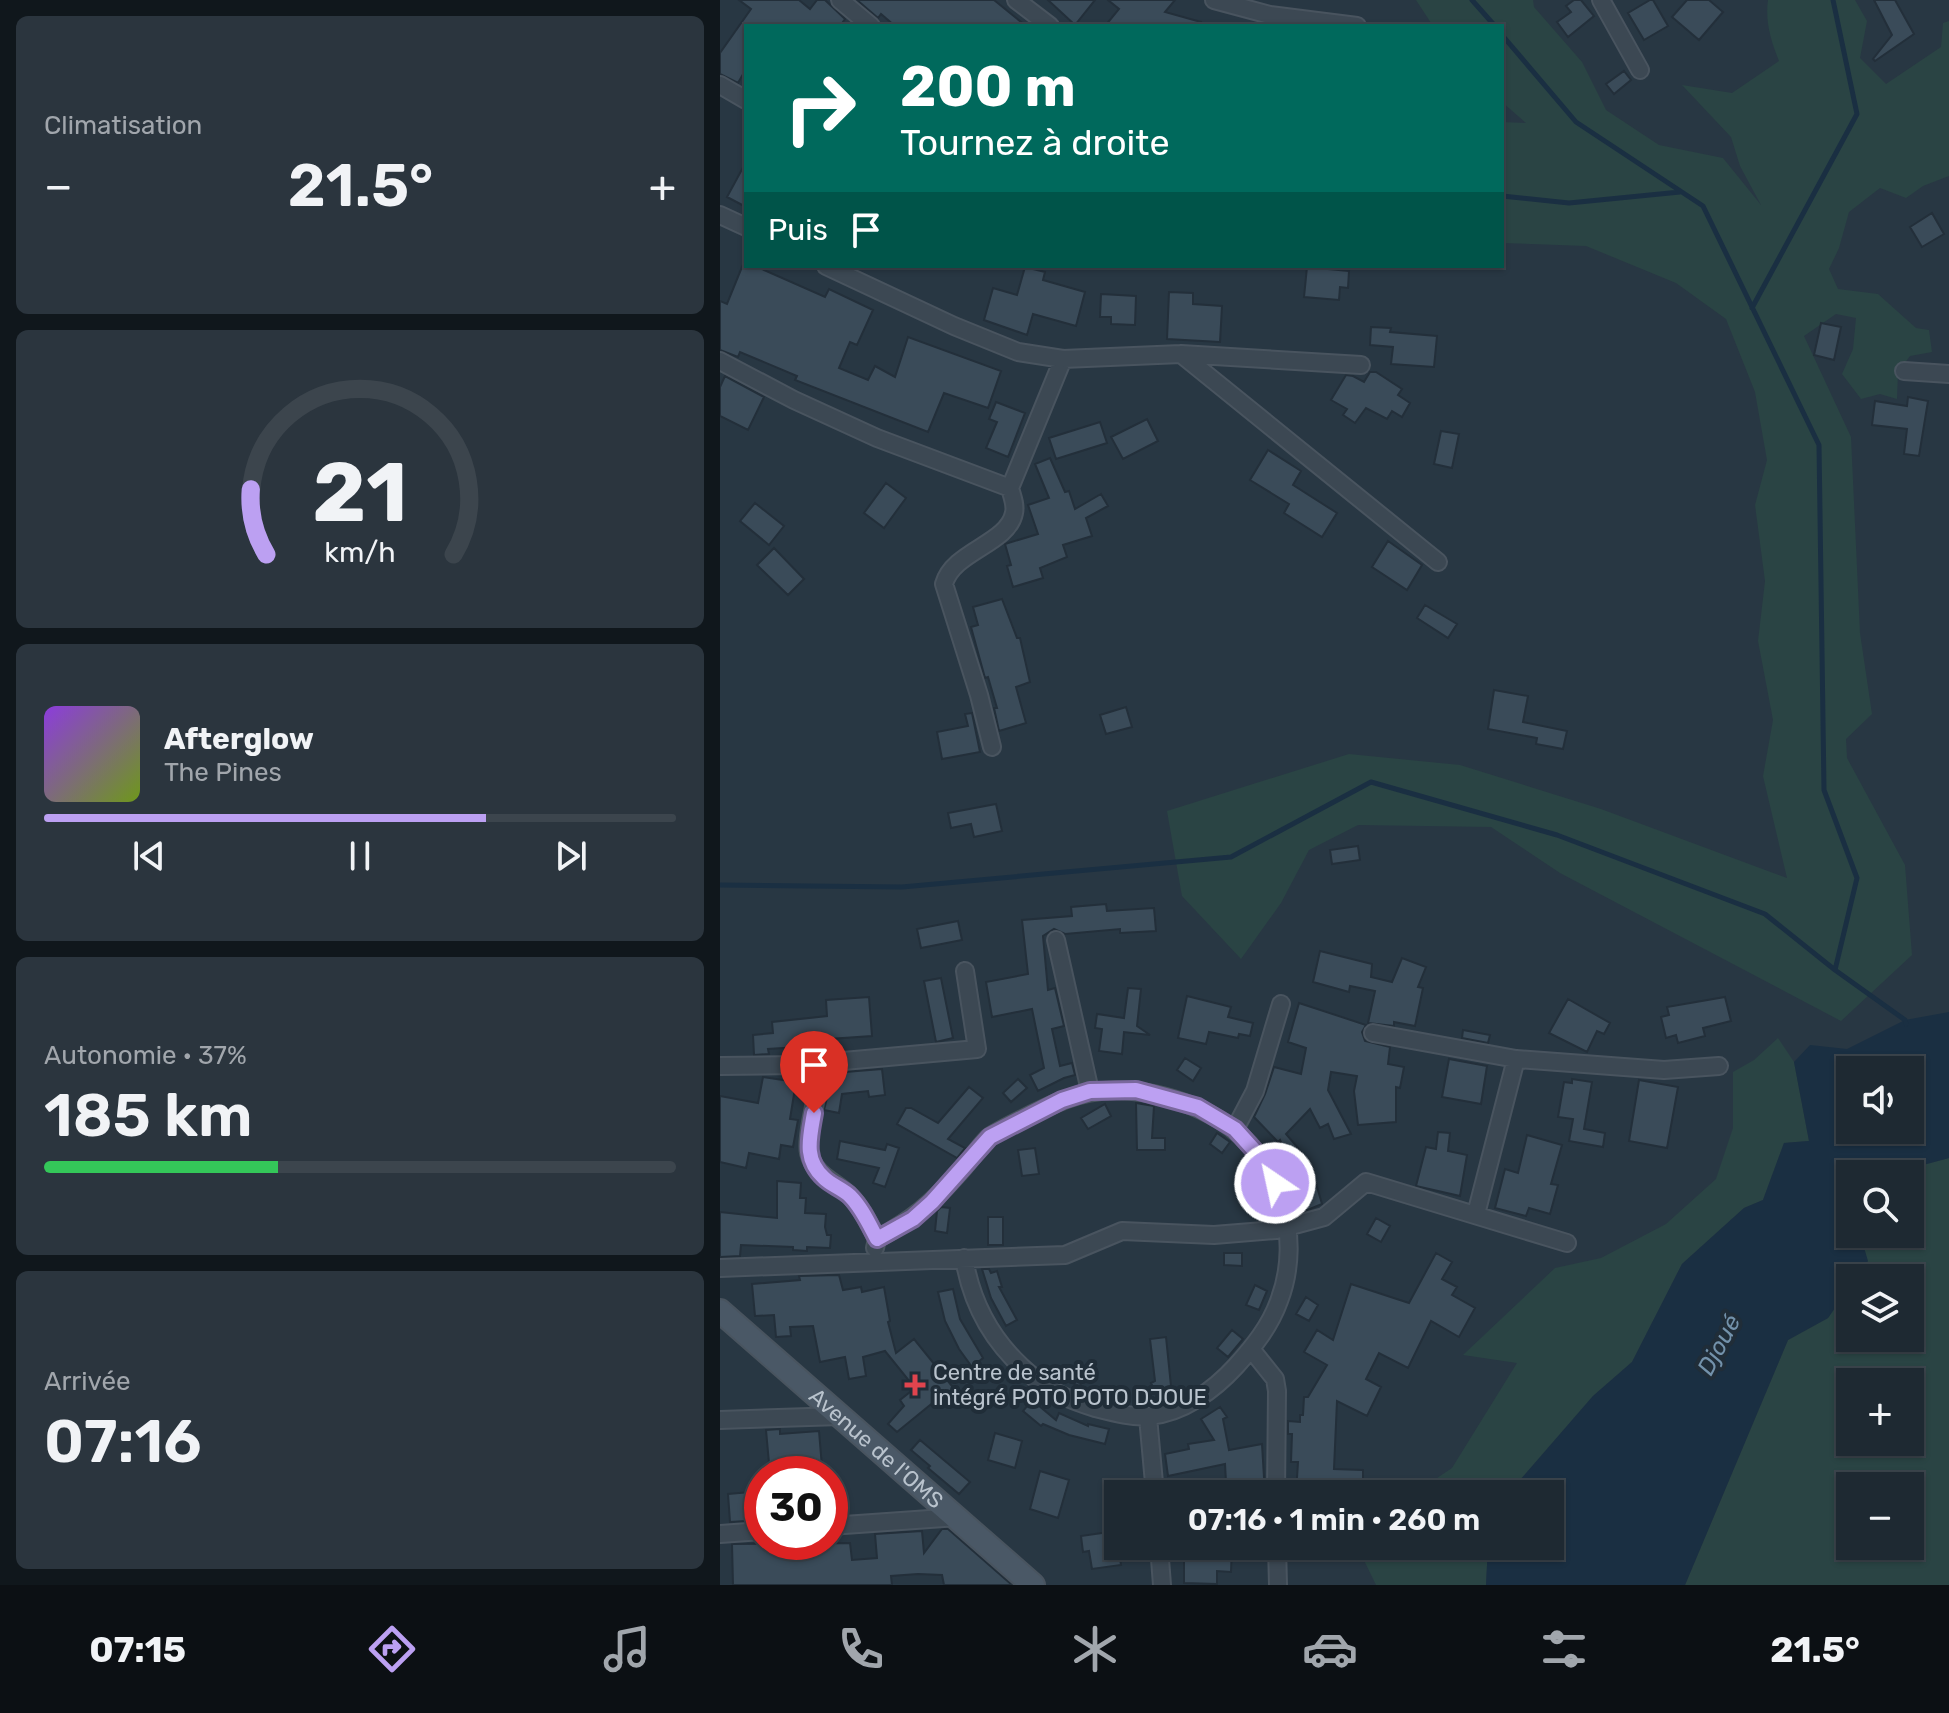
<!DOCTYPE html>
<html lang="fr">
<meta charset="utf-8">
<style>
body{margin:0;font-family:Rubik,sans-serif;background:#2b353e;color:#f1f3f6;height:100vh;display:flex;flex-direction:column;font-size:30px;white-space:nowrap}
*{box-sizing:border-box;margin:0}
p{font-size:26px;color:#a1a6ac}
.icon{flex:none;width:44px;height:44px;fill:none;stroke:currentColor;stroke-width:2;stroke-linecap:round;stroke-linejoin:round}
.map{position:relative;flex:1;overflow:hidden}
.panel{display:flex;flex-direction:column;gap:16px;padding:16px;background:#10171c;width:720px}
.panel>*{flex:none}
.banner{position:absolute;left:24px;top:24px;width:760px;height:244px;border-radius:0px;box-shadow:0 2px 6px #0004,0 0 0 2px #3c454d;background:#00695c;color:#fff;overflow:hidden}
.controls{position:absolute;left:1116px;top:1056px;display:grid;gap:16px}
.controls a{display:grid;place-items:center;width:88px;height:88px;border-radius:0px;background:#1e2932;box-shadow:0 2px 6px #0004,0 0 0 2px #3c454d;font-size:40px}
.speed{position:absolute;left:24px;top:1456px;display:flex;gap:16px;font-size:40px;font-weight:700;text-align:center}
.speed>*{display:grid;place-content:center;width:104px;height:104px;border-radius:50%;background:#1e2932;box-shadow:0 2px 6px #0004,0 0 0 2px #3c454d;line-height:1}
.speed .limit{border:12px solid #d22;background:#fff;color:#111}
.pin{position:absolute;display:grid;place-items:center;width:68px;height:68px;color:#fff;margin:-82px -34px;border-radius:50% 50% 50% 0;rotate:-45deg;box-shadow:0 0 8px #0007}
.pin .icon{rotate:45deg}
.me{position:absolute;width:88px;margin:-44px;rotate:326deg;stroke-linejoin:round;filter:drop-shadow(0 0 6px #0008)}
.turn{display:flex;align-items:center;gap:28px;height:168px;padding:0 24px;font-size:36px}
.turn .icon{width:104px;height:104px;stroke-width:2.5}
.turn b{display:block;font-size:56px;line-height:68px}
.then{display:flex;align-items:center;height:76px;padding:0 24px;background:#0003;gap:16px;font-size:30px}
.big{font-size:60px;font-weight:600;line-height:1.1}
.panel .tile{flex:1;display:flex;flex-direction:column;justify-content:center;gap:12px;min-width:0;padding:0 28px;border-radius:12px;background:#2b353e}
.panel .dial{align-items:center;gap:0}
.dial svg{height:208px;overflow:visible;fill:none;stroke:#3c454d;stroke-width:7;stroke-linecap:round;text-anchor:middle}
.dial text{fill:#f1f3f6;stroke:none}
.song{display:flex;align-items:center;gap:24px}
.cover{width:96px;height:96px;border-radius:12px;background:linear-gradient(135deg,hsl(270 70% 55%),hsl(80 70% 35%))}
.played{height:8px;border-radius:4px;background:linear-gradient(90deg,#bca0f2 70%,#3c454d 70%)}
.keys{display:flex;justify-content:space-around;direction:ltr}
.heat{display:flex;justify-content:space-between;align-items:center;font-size:44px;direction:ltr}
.charge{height:12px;border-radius:6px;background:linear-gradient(90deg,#34c759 37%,#3c454d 0)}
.trip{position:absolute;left:384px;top:1480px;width:460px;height:80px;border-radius:0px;background:#1e2932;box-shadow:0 2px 6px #0004,0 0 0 2px #3c454d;font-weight:600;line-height:80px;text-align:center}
.dock{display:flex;height:128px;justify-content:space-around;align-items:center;background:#0c1014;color:#a1a6ac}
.dock .icon{width:56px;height:56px}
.dock .active{color:#bca0f2}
.dock b{font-size:36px;color:#f1f3f6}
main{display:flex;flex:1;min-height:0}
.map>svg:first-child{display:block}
</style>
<main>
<section class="panel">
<div class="tile"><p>Climatisation</p>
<div class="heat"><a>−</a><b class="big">21.5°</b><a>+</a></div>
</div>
<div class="tile dial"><svg viewBox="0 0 100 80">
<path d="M14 69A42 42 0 1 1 86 69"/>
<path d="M14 69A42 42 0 0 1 8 44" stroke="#bca0f2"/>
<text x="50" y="56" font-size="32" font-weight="700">21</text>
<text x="50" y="72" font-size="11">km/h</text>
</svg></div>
<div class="tile">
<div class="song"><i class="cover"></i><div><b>Afterglow</b><p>The Pines</p></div></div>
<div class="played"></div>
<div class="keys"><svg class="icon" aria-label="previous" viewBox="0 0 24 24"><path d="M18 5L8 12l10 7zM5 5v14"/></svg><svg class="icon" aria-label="pause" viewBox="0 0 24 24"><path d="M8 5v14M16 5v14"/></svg><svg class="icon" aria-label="next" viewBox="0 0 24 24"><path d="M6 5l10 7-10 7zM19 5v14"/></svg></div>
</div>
<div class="tile"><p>Autonomie · 37%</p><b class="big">185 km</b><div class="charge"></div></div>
<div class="tile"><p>Arrivée</p><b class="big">07:16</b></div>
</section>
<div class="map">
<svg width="1229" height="1585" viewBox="0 0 1229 1585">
<rect width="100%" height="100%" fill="#283743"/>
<path fill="#2a4444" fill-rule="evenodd" d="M696,0H813L814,7L862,62L886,110L939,145L1003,158L1041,205L1020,166L1011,137L962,85L1012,93L1059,61C1051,41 1045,22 1048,0H1135L1147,21L1140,58L1166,84L1221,47L1223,23L1229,21V176L1203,186L1186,198L1160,188L1129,212L1119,248L1109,269L1118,289L1158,294L1196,328L1209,330L1212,352L1190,356L1178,372L1177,399L1160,394L1141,399L1122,374L1133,349L1136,318L1116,314L1084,336L1131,437L1140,633L1152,714L1126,739L1127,758L1185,865L1192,955L1121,1021L840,873L771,827L638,825L589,850L561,903L521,959L462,896L447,811L629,754L740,765L881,809L1067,878L1043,776L1053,720L1038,641L1045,581L1035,505L1047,460L1035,392L1006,319L956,283L866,246L782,243V122L806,123L782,102V26H713Z
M1058,1038L1074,1062L1089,1141L1064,1143L1043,1200L1024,1208L962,1264L912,1362L873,1396L801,1479L793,1494H693L732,1468L797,1363L743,1355L835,1268L881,1258L946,1224L996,1179L1013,1128V1072L1034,1060Z
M1229,1158V1585H965L1068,1340L1108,1318L1130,1286V1338H1190V1278H1136L1147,1261L1140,1234H1190V1174H1182L1188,1169ZM1130,1382H1190V1442H1130ZM1130,1486H1190V1546H1130Z
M637,1546H768L766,1585H656Z"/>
<path fill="#1a2f42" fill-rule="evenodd" d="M1229,1012V1158L1188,1169L1182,1174H1130V1234H1140L1148,1261L1136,1278H1130V1286L1108,1318L1068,1340L965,1585H766L768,1546H830V1494H793L801,1479L873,1396L912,1362L962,1264L1024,1208L1043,1200L1064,1143L1089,1141L1074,1062L1090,1045L1127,1049L1185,1020ZM1130,1070H1190V1130H1130Z"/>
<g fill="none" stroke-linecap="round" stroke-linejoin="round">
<path stroke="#1a2f42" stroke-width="5" d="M752,0L775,26
M782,35L856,122L983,206L1099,445L1104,790L1137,878L1115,970
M782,196L849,203L960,192
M1032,308L1137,114L1113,0
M0,885L182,887L511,857L651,782L837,835L1045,914L1115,970L1185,1020L1186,1024"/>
</g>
<path fill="#3a4b59" stroke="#232f3a" stroke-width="2" d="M19,0H79L90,9L97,0H105L125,19L120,26H26V69L18,83L0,74V53L31,9Z
M137,0H274L306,26H175L161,14L158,18Z
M328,0H375L355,25Z
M388,0H455L445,12L481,22L480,26H385L399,9Z
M854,0H861L874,16L848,37L837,22L851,12L846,6Z
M930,0H933L948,26L924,40L908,13Z
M967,0H989L1003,12L979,40L952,17Z
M1154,0H1175L1194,34L1155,61L1153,59L1172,35Z
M904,71L911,80L894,94L886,84Z
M26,162V207L7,197Z
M1212,213L1224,234L1202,247L1190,227Z
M24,262L26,266H35L105,297L109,289L153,310L137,345L130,342L119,368L148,380L155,366L175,377L188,337L281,371L268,408L224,393L208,432L75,380L77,376L20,352L18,357L0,350V301L7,304Z
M305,267L325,272L323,280L365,292L356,326L313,314L307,335L264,320L273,288L297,295Z
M587,267L629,271L628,288L620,287L619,300L584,297Z
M449,292L473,293V304L502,306L500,342L447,339Z
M381,294L416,296L415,325L391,324V317H380Z
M1101,323L1121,327L1114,360L1094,355Z
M651,327L671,328L670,332L717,336L714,367L671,364L673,347L650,345Z
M650,372H656L682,389L678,395L690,403L682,417L672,411L667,419L646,408L635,423L623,415L627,409L611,400L626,375L633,376L644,382Z
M5,376L44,397L28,430L0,416V387Z
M1188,397L1208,401L1199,456L1184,454L1187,429L1152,425L1155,401L1187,406Z
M276,402L305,413L288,457L266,448L277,422L269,419Z
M427,419L438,441L403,459L391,437Z
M380,422L387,443L336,459L329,438Z
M721,431L739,434L732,468L714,464Z
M548,450L581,471L573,485L617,513L602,537L564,513L569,504L530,480Z
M330,458L345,492L349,491L355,509L381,494L388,506L366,518L372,536L343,545L347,557L320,568L323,578L293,587L287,566L291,565L285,544L318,534L308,505L329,498L315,464Z
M166,483L186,498L164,528L144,513Z
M35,503L64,526L49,545L20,521Z
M668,541L702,565L687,590L652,567Z
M54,548L84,579L68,595L37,565Z
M282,599L297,638H300L310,682L296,687L306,723L279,731L274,708H277L268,677L265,678L251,627L258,625L253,607Z
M705,605L737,624L728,638L697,618Z
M774,690L808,696L803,722L847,731L843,749L816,744L817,738L768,729Z
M406,707L412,727L386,734L380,715Z
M252,713L260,752L222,759L217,732L248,726L245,714Z
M276,804L282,831L254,837L251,824L231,828L228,813Z
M638,846L640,860L612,864L610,850Z
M386,904L387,911L434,908L436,931L400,933V929L345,934L334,929L323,936L328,990L335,988L344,1026L332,1029L340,1066L352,1063L355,1075L344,1078L318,1091L310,1075L324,1068L312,1009L272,1017L266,982L308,974L302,920L352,916L351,907Z
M238,921L242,940L201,948L197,929Z
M600,951L652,964L651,977L672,982L682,958L706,967L698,987L703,988L695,1026L674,1022V1026L648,1023L655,991L630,986L629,992L593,982Z
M221,978L233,1038L216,1042L204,981Z
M408,988L421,989L417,1026L430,1035L404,1032L402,1054L379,1051L382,1029L375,1028L377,1014L404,1018Z
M467,996L511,1007L508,1017L533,1023L530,1036L519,1034L518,1038L489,1032L486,1044L458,1038Z
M149,997L152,1036L95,1040L96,1046L48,1049L49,1054L34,1055L33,1035L53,1033L52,1022L107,1016L106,1000Z
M1005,997L1011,1021L983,1028L985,1036L958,1043L956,1035L946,1038L941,1017L949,1015L947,1007Z
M848,999L890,1023L884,1034L877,1031L867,1052L829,1033Z
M579,1003L646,1025L642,1032L645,1041L670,1047L668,1064L684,1067L680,1088L676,1087V1122L638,1125L634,1091L637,1076L611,1072L608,1090L631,1134L614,1139L608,1124L600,1128L590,1109L566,1134L579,1149L593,1181L595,1180L602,1204L585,1211L577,1186L580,1185L560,1140L558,1142L534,1117L545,1094L554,1067L581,1074L586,1048L568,1042Z
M743,1030L770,1035L768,1043L742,1038Z
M465,1058L481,1068L473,1081L457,1070Z
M729,1059L767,1066L761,1104L722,1097Z
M162,1069L165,1095L149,1097L148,1091L122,1094L119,1113L104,1110L113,1073Z
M43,1077L76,1082L70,1119L78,1120L73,1147L61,1145L59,1159L29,1153L26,1168L0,1162V1096L38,1103Z
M298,1079L307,1088L291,1102L283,1093Z
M852,1079L872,1082L864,1129L885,1133L883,1147L849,1141L853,1119L838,1117L844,1082L852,1083Z
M919,1080L958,1087L947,1148L909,1141Z
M249,1087L263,1098L228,1139L245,1148L237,1158L177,1124L186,1108H191L218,1123Z
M416,1103L434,1106L432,1138H445V1150H417Z
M385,1104L391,1116L368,1129L361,1118Z
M718,1132L730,1133L728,1151L747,1155L740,1196L696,1186L706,1147L716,1149Z
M497,1133L510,1142L502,1153L490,1144Z
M807,1135L842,1145L831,1184L838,1185L830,1214L809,1208L806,1216L775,1208L785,1169L798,1173Z
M120,1141L165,1150L167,1144L179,1148L165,1187L153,1183L159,1168L117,1159Z
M315,1148L319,1174L302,1176L298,1150Z
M534,1170L542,1185L524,1194L516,1179Z
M57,1181L81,1183L80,1198H86L85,1213L106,1214L105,1227L107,1235H111L110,1248L87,1247V1251L73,1250V1247L21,1245L20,1256L0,1257V1212L57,1218Z
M221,1207L230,1208L227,1233L215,1231L217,1211Z
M268,1217H283V1245H268Z
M656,1218L670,1226L661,1242L647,1234Z
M504,1253H522V1266L504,1265Z
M716,1253L732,1262L722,1279L737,1287L732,1295L755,1308L739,1337L711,1321L688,1368L659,1353L646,1379L661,1387L647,1416L617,1401L614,1469L643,1470V1482H626L625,1494H576L578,1462H571L572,1434H568V1421L580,1422V1415H583L584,1397H588L607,1365L584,1352L597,1330L613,1340L631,1284L689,1303Z
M262,1269H269L271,1273L277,1271L282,1287H279L297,1320L286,1326L271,1298Z
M119,1275L123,1290L141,1287L142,1292L164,1287L170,1321L168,1322L176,1353L194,1339L236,1391L223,1401L220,1397L177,1432L168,1424L184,1406L180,1400L195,1388L165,1351L143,1357L146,1376L129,1379L125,1357L100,1362L93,1326L70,1327L71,1336L56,1337L54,1315L35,1316L32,1284L80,1280L79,1276Z
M535,1285L547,1291L539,1310L526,1305Z
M233,1289L240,1319L263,1358L252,1367L239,1349L225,1321L218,1292Z
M586,1297L598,1305L589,1321L576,1314Z
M512,1330L523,1339L508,1357L497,1348Z
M446,1337L451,1386L436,1394L431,1383L435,1381L430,1339Z
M349,1367L365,1373L360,1386L344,1380Z
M312,1400L336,1420L339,1413L368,1426V1424L389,1429L385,1444L349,1435L323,1424L321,1426L303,1411Z
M500,1407L507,1417L503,1419L509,1450L542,1444L545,1494H524V1481L506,1482L505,1464L448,1476L445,1454L469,1449L468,1444L494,1440L481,1419Z
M60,1429V1434L99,1431L102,1467L50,1474L46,1430Z
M275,1433L302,1441L295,1468L268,1460Z
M200,1440L250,1482L239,1494L208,1468L210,1466L191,1450Z
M320,1471L349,1480L338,1518L310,1509Z
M42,1491V1520L10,1522L8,1494Z
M222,1529H228L292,1585H224L222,1575L198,1574L171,1576L172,1585H13L12,1544L130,1543L132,1560L157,1558L155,1534L202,1531L204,1553Z
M396,1531L401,1565L372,1569L369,1551L363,1552L361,1536Z
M464,1546H512L511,1572L497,1571V1584L464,1583Z"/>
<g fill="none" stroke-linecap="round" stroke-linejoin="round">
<defs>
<path id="street" d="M120,0L151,26
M296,0L330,26
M494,0L550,15L637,26
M881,0L920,70
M0,85L26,100
M0,215L26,227
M106,266L234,326L298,352L343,359L461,354L641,365
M461,354L718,562
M0,361L74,400L157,438L290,488L343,359
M1184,371L1229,374
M272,747L259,695L224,584C233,551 288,544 294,513C296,505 292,496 290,488
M336,940L370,1091
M653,1033L796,1059L944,1070L999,1066
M104,1062C100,1082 85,1137 89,1153C95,1177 116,1181 131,1197C143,1209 149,1224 157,1239L155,1248
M0,1066L79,1065L257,1049L245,971
M515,1129L535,1091L561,1004
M756,1214L796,1059
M157,1239C193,1219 210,1205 237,1175C248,1164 257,1149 268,1138C278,1130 330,1105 344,1100C394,1080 455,1093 500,1120C559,1156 584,1236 559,1301C550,1326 534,1346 516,1366C494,1390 463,1413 429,1416C413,1418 391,1412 375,1408C353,1401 334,1394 316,1379C276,1348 252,1307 244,1258
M0,1268L345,1255L402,1231L494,1235L556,1230L604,1217L646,1182L847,1243
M531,1349L555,1379L557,1391L556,1494
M428,1417L435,1494
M0,1420L121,1416
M110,1526L238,1517
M0,1534L42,1531
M439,1546L442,1585
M557,1546L558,1585"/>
<g id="secondary">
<path id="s1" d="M0,1311L313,1585"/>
</g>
</defs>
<use href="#street" stroke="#49545f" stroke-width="20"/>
<use href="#secondary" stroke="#49545f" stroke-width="26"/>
<use href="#street" stroke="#3c4853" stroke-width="16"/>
<use href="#secondary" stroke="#4a5866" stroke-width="22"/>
</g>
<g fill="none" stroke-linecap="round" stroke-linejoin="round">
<defs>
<path id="route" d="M94,1113C90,1137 83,1159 104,1178C111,1185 123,1189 130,1196C142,1208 149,1224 157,1239L193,1219L212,1202L270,1137L342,1100L370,1091L416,1090L478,1107L515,1129L543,1160L555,1183"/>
</defs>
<use href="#route" stroke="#7a689d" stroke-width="20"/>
<use href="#route" stroke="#bca0f2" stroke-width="14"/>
</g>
<path fill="#e0444e" stroke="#202d38" stroke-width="3" d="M191 1373h8v8h8v8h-8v8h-8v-8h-8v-8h8z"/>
<g text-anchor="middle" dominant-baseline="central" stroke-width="8" stroke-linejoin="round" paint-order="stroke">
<g font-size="22" fill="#b9c3cd" stroke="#202d38" text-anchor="start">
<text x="213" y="1372">Centre de santé<tspan x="213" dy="25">intégré POTO POTO DJOUE</tspan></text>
</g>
<g font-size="22" fill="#b9c3cd" stroke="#202d38">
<text stroke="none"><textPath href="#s1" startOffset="208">Avenue de l'OMS</textPath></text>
</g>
<g font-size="24" font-style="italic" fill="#7392ab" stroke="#202d38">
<text transform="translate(999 1345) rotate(-62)">Djoué</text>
</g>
</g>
</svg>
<div class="controls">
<a><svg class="icon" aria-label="sound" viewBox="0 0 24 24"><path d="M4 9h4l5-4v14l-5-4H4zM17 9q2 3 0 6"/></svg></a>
<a><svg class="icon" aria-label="search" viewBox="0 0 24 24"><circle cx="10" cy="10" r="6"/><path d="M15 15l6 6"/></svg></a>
<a><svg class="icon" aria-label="layers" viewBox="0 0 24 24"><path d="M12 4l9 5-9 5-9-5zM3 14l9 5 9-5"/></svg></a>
<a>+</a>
<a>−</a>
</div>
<div class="speed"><div class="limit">30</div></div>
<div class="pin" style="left:94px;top:1113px;background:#d93025"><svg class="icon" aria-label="arrive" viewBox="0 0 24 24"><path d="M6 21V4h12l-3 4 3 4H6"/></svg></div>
<svg class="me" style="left:555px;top:1183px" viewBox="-20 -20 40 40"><circle r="17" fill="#bca0f2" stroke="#fff" stroke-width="3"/><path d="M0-11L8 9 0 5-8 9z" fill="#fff"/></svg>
<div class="trip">07:16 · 1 min · 260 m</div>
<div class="banner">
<div class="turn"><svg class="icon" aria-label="right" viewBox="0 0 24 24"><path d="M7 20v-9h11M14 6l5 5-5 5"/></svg><div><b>200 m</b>Tournez à droite</div></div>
<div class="then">Puis<svg class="icon" aria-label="arrive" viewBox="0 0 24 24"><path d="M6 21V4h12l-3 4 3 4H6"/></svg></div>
</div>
</div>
</main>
<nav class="dock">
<b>07:15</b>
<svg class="icon active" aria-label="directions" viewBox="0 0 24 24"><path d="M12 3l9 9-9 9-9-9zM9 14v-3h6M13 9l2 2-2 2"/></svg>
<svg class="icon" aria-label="music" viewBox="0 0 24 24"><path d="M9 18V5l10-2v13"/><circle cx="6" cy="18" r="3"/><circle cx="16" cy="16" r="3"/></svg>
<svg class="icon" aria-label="phone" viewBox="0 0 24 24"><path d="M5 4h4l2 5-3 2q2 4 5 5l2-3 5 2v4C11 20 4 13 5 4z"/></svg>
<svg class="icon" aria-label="climate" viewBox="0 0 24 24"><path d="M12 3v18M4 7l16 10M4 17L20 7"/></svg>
<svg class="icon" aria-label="car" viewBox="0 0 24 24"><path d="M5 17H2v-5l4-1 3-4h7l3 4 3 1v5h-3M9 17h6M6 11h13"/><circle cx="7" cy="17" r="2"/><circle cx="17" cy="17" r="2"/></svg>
<svg class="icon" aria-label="filters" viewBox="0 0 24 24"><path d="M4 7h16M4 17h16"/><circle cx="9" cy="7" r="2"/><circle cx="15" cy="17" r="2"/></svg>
<b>21.5°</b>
</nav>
